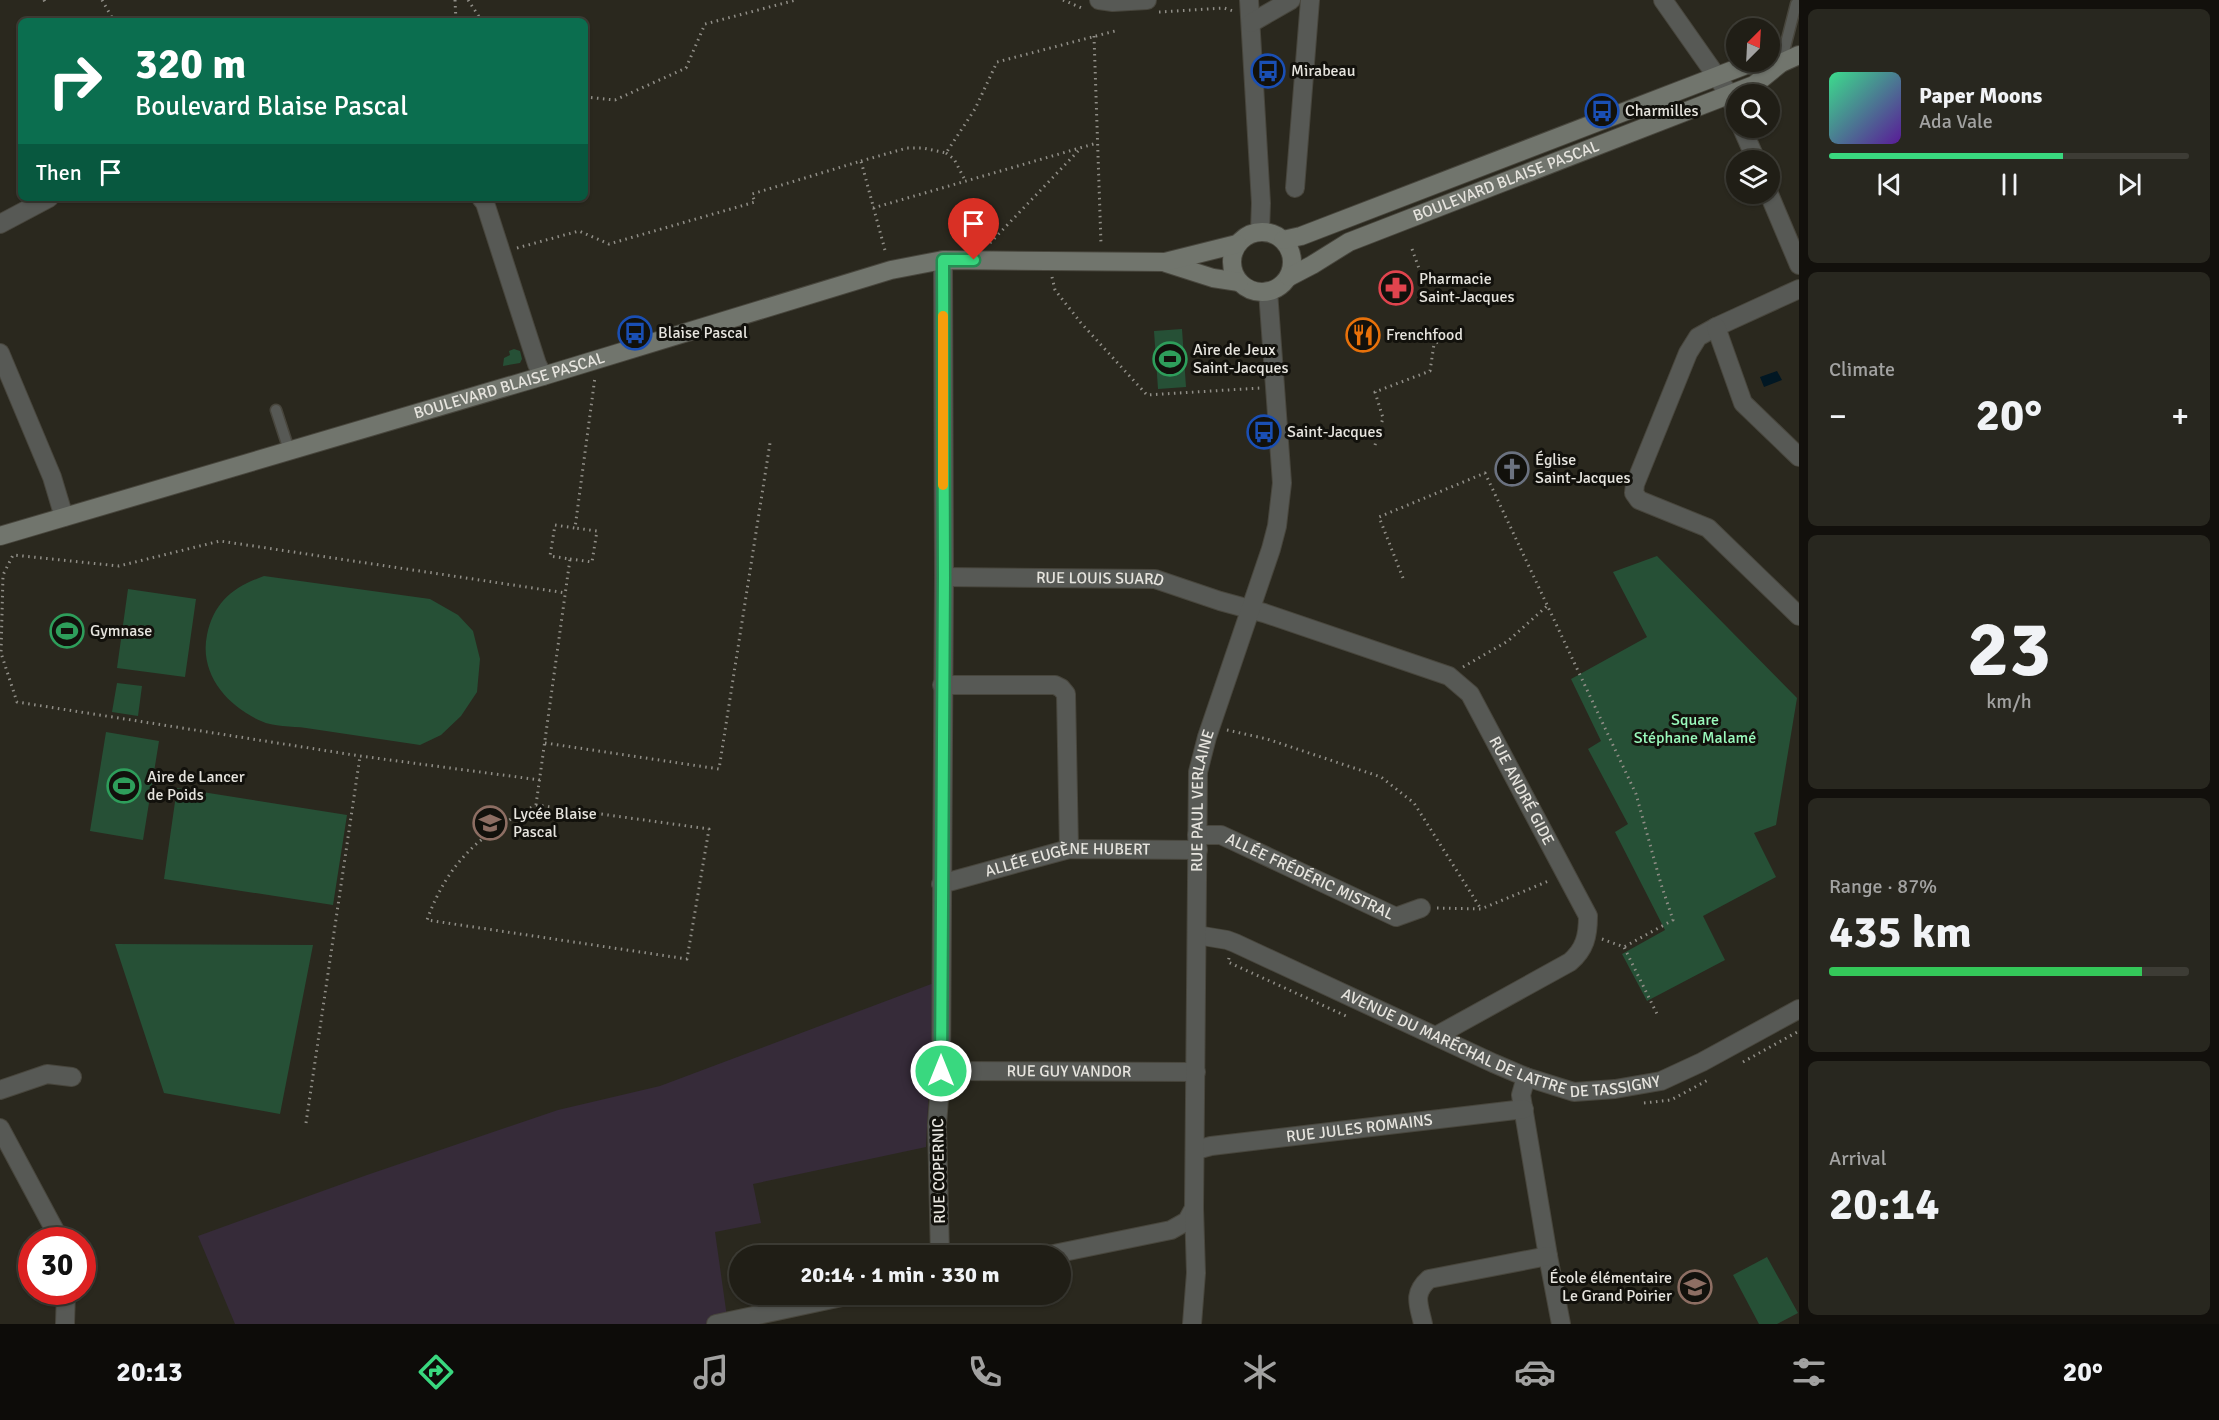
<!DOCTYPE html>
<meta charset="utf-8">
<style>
body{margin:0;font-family:Signika,sans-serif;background:#28271f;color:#f1f3f6;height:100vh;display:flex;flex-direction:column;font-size:22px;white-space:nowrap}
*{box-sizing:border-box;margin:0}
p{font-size:20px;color:#a2a2a1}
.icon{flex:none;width:33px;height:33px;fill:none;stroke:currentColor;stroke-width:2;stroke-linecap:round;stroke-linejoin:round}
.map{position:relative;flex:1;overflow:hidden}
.panel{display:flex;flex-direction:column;gap:9px;padding:9px;background:#12100c;width:420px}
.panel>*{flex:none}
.hud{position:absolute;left:18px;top:18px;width:570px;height:183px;border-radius:9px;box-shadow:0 2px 4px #0004,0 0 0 2px #3d3c35;background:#0b6e4f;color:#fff;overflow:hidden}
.needle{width:39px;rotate:24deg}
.tools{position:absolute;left:1726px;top:18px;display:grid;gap:12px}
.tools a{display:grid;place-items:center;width:54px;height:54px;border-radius:50%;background:#201e16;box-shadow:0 2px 4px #0004,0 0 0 2px #3d3c35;font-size:30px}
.speed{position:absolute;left:18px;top:1227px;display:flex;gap:12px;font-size:30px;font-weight:700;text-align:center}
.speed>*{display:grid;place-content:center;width:78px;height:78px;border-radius:50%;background:#201e16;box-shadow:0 2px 4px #0004,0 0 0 2px #3d3c35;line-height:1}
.speed .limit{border:9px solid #d22;background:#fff;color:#111}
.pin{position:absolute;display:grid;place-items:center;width:51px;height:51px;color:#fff;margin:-62px -26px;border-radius:50% 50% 50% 0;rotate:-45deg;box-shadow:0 0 6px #0007}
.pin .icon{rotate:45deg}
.me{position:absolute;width:66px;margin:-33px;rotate:0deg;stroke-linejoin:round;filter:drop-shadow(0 0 4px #0008)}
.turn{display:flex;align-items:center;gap:21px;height:126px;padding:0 18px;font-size:27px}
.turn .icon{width:78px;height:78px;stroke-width:2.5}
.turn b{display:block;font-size:42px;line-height:51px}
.then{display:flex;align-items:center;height:57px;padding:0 18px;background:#0003;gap:12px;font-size:22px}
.big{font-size:45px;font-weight:700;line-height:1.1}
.panel .widget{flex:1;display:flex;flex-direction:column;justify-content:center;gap:9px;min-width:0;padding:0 21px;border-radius:9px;background:#28271f}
.panel .dial{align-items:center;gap:0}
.dial b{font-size:78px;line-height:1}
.song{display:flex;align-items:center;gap:18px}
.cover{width:72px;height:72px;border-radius:9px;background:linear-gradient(135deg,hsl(150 70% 55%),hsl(270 70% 35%))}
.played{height:6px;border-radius:3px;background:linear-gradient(90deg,#39d87f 65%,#3d3c35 65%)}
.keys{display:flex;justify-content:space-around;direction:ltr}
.heat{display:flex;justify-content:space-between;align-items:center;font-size:33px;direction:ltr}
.charge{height:9px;border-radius:4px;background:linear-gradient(90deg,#34c759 87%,#3d3c35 0)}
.trip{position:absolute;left:729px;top:1245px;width:342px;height:60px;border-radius:30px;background:#201e16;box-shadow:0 2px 4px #0004,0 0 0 2px #3d3c35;font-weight:700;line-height:60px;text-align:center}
.tab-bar{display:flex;height:96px;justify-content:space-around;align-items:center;background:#0d0c09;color:#a2a2a1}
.tab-bar .icon{width:42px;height:42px}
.tab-bar .active{color:#39d87f}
.tab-bar b{font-size:27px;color:#f1f3f6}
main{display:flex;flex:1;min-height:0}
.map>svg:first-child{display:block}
</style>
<main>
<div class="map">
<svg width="1799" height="1324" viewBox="0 0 1799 1324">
<rect width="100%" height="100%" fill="#2a281e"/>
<path fill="#362b39" d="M934,983L926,1147L753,1184L761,1223L715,1232L728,1324H235L198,1236L367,1175L558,1110L660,1086Z"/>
<path fill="#265036" d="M1182,329L1186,387L1158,389L1154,331Z
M514,349L520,351L522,359L520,363L503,366L504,358L510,355L509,351Z
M1657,556L1797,698L1776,825L1754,833L1776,877L1703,916L1725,960L1647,1001L1622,954L1665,930L1615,832L1628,824L1588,749L1601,741L1571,679L1647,637L1613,572Z
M264,576L430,599L458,615L473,631L480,659L477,692L461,716L441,735L420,745C382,739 344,734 306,728C292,726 273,727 261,721C227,706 199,674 207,635C214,602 233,587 264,576Z
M128,589L196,599L185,677L117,668Z
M117,683L142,686L138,716L112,712Z
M106,732L159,741L143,840L90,831Z
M177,788L347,815L333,905L164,879Z
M115,944L313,945L280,1114L164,1093Z
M1767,1257L1798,1313L1777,1324H1759L1733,1275Z"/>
<path fill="#011723" d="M1777,371L1782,380L1764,387L1760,377Z"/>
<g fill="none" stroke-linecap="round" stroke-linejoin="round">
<defs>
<path id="lane" d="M1781,63L1796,4L1799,2
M276,410L289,450"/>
<g id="street">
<path d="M1099,0L1113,2L1147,0"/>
<path d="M1249,0L1261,203L1260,231"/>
<path d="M1663,0L1729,94L1737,115"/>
<path d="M1251,23L1291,0"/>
<path d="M1742,128L1756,160"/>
<path d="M1295,188L1310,0"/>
<path d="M1769,194L1799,265"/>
<path d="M481,198L485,203L537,364L543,376"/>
<path d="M0,224L49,198"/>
<path d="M1799,289L1716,327L1698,337L1688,353L1635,484L1634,493L1639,500L1708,528L1799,616"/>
<path d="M1716,327L1743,403L1799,457"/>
<path d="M0,353L52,477L64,517"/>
<path id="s1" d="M944,577L1155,579L1220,601L1264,613L1449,676L1470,694L1588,916C1588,936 1585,949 1570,962L1436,1036"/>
<path d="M942,685H1055L1061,688L1066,694L1069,849"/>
<path id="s2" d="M1197,835H1221L1396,917L1421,908"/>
<path id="s3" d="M941,884L1069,849L1198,850"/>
<path id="s4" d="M1197,935L1227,940L1235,943L1493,1063L1526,1077L1574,1092L1615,1089L1661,1081L1702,1062L1799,1009"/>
<path id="s5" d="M941,1071L1196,1072"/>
<path d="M1526,1077L1521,1095L1548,1256L1561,1324"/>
<path d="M0,1090L47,1074L72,1077"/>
<path d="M0,1128L60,1240"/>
<path id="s6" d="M1196,1150L1211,1146L1524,1109"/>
<path d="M940,1256L937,1125L941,1071L944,577L943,260"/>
<path d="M1044,1256L1171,1230L1187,1221L1194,1208"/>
<path d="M65,1324L66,1292"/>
<path d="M716,1324L856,1294"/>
<path id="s7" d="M1192,1324L1196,1273L1194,1208L1198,772L1207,737L1271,549L1277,526L1282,483L1268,291"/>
<path d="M1423,1324C1419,1305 1412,1294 1429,1279L1548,1256"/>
</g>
<g id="secondary">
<circle cx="1262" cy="262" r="30"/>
<path d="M1283,240L1301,236L1746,65L1781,63"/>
<path d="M1166,263L1213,278L1239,282"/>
<path id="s8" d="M1289,277L1312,265L1349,242L1754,85L1781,63L1799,55"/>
<path id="s9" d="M0,536L543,376L891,270L943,260L1165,262L1237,244"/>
</g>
</defs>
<use href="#lane" stroke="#48463d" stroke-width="13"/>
<use href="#street" stroke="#48463d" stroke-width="20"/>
<use href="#secondary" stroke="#48463d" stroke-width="20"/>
<path stroke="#908e87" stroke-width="3" stroke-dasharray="1.5 4.5" stroke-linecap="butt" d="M44,0L46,5
M102,0L114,21
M455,0L456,21
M468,0L482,21
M1063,0L1084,9
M1159,12L1224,8L1233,11
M1094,36L1101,244
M585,97L615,100L686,68L705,24L796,0
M946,153L954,159L965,180
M861,161L907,148H923L946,153L975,109L997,62L1115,31
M873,208L1097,143
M990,243L1081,148
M517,248L579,231L609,244L755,202L752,194L861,161L886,254
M1412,249L1421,274
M1052,277L1055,290L1081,323L1147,395L1260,388
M1375,445L1383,418L1375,392L1430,371L1434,344L1442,340
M570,559L592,562L597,531L575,528
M1403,578L1379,517L1485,473L1636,794L1661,884L1673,920L1624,947
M1463,667L1508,641L1547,606
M1227,730L1267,739L1381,777L1414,803L1481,909
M545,743L719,769L770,443
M540,780L360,756L17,702L1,653L3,575L13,555L119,566L220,541L566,593
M536,805L709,829L687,959L427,920C449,860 481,834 536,805Z
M536,805L570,559L550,556L555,525L575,528L595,377
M1437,908L1481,909L1551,880
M1602,939L1624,947L1658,1016
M1229,958L1228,962L1346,1016
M1743,1062L1799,1031
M1644,1103L1671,1100L1708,1080
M306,1123L360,756"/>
<use href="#lane" stroke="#575955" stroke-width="10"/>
<use href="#street" stroke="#575955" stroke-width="18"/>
<use href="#secondary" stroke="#71756d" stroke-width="18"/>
</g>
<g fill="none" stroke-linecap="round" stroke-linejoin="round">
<defs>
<path id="route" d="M941,1071L944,577L943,260H974"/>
</defs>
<use href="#route" stroke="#258c53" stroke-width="15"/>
<use href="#route" stroke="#39d87f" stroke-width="10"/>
<path stroke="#f59e0b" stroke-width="10" d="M943,316V485"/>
</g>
<defs>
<symbol id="bus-ring" viewBox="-11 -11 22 22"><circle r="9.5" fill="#12110c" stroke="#1a4fb4" stroke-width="1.5"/><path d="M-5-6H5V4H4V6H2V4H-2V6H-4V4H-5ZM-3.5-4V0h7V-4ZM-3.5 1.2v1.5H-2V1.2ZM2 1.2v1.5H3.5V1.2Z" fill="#1a4fb4"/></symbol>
<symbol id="pharmacy-ring" viewBox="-11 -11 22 22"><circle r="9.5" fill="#12110c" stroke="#e0444e" stroke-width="1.5"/><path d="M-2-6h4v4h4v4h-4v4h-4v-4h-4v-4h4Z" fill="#e0444e"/></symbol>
<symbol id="restaurant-ring" viewBox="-11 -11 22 22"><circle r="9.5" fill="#12110c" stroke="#e8710a" stroke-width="1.5"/><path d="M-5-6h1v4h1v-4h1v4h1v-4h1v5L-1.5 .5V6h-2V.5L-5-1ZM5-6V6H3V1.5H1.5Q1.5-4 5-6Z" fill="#e8710a"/></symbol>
<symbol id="stadium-ring" viewBox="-11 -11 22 22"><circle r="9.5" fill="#12110c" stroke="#2e9e5b" stroke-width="1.5"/><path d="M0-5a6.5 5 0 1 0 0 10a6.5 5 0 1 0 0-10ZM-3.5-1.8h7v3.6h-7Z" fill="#2e9e5b"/></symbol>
<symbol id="church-ring" viewBox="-11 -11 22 22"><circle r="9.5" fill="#12110c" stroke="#6b7280" stroke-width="1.5"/><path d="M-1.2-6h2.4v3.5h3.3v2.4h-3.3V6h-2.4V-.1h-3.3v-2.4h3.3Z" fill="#6b7280"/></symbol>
<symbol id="school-ring" viewBox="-11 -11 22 22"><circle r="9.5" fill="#12110c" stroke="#8d6e63" stroke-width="1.5"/><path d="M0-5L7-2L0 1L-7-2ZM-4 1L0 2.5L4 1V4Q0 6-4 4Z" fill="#8d6e63"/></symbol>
</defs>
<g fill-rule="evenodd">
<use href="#bus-ring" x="1249" y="52" width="38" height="38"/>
<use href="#bus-ring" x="1583" y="92" width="38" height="38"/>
<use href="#pharmacy-ring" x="1377" y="269" width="38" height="38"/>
<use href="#bus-ring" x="616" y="314" width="38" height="38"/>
<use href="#restaurant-ring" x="1344" y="316" width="38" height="38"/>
<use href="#stadium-ring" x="1151" y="340" width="38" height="38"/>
<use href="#bus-ring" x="1245" y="413" width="38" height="38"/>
<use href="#church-ring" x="1493" y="450" width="38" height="38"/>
<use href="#stadium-ring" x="48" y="612" width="38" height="38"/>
<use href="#stadium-ring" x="105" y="767" width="38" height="38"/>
<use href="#school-ring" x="471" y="804" width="38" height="38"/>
<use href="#school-ring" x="1676" y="1268" width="38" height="38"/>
</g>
<g text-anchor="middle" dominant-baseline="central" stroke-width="6" stroke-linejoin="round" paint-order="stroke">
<g font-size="16" fill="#e6e4de" stroke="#12110c" text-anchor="start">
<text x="1291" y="71">Mirabeau</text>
<text x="1625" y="111">Charmilles</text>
<text x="1419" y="279">Pharmacie<tspan x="1419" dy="18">Saint-Jacques</tspan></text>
<text x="658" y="333">Blaise Pascal</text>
<text x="1386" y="335">Frenchfood</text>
<text x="1193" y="350">Aire de Jeux<tspan x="1193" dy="18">Saint-Jacques</tspan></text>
<text x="1287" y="432">Saint-Jacques</text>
<text x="1535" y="460">Église<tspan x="1535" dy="18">Saint-Jacques</tspan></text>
<text x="90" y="631">Gymnase</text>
<text x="147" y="777">Aire de Lancer<tspan x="147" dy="18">de Poids</tspan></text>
<text x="513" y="814">Lycée Blaise<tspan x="513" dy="18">Pascal</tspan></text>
<text x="1672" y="1278" text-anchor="end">École élémentaire<tspan x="1672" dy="18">Le Grand Poirier</tspan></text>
</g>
<g font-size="16" fill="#e6e4de" stroke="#12110c">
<text stroke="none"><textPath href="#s8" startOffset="238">BOULEVARD BLAISE PASCAL</textPath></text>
<text stroke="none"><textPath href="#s9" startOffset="531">BOULEVARD BLAISE PASCAL</textPath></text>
<text stroke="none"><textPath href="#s1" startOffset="156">RUE LOUIS SUARD</textPath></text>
<text stroke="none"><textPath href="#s1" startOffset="658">RUE ANDRÉ GIDE</textPath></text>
<text stroke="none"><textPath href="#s7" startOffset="524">RUE PAUL VERLAINE</textPath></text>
<text stroke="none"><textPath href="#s3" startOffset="130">ALLÉE EUGÈNE HUBERT</textPath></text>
<text stroke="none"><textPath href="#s2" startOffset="122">ALLÉE FRÉDÉRIC MISTRAL</textPath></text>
<text stroke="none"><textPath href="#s4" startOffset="327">AVENUE DU MARÉCHAL DE LATTRE DE TASSIGNY</textPath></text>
<text stroke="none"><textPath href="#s5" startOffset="128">RUE GUY VANDOR</textPath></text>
<text stroke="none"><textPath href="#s6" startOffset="165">RUE JULES ROMAINS</textPath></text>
<text transform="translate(939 1171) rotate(-91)">RUE COPERNIC</text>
</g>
<g font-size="16" fill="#9afabc" stroke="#12110c">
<text x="1695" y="720">Square<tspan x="1695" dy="18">Stéphane Malamé</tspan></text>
</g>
</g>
</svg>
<div class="tools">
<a><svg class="needle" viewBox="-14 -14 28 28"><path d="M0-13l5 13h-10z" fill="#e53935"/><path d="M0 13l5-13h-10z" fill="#a2a2a1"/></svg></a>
<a><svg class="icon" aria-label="search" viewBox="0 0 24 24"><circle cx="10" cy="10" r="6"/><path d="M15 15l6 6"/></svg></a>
<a><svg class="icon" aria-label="layers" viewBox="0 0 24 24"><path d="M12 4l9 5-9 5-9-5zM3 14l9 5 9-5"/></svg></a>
</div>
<div class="speed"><div class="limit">30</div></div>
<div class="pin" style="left:974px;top:260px;background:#d93025"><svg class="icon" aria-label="arrive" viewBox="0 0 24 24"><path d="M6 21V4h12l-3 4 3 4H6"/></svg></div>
<svg class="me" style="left:941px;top:1071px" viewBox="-20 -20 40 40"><circle r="17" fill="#39d87f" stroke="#fff" stroke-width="3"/><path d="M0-11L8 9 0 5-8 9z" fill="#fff"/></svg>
<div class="trip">20:14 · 1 min · 330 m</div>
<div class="hud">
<div class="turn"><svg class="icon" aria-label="right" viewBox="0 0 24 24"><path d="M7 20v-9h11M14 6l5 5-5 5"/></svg><div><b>320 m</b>Boulevard Blaise Pascal</div></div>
<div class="then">Then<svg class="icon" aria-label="arrive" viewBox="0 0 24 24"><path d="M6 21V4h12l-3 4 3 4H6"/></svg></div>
</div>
</div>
<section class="panel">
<div class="widget">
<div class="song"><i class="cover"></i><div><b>Paper Moons</b><p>Ada Vale</p></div></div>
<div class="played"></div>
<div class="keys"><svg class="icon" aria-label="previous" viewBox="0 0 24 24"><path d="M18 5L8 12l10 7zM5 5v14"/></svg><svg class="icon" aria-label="pause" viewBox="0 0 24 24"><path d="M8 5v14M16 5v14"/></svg><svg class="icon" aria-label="next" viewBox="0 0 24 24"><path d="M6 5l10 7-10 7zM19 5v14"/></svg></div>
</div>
<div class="widget"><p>Climate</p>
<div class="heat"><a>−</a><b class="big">20°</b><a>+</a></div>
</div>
<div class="widget dial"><b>23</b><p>km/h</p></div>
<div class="widget"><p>Range · 87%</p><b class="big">435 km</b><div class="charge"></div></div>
<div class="widget"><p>Arrival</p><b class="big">20:14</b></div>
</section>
</main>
<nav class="tab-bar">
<b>20:13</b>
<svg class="icon active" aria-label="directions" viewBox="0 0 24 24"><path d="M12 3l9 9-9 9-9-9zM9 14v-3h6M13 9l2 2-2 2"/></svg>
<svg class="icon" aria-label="music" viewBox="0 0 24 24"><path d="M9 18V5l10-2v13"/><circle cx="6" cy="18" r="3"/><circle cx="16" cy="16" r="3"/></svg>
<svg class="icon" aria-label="phone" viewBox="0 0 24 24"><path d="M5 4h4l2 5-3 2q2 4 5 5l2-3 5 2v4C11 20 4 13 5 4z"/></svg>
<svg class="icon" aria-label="climate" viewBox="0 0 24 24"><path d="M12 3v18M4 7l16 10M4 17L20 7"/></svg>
<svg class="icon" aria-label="car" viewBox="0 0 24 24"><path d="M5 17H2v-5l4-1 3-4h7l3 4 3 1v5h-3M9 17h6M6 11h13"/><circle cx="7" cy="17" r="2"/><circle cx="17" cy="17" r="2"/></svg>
<svg class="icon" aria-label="filters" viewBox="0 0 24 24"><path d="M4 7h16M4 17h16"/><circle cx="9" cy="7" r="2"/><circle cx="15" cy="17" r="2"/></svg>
<b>20°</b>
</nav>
